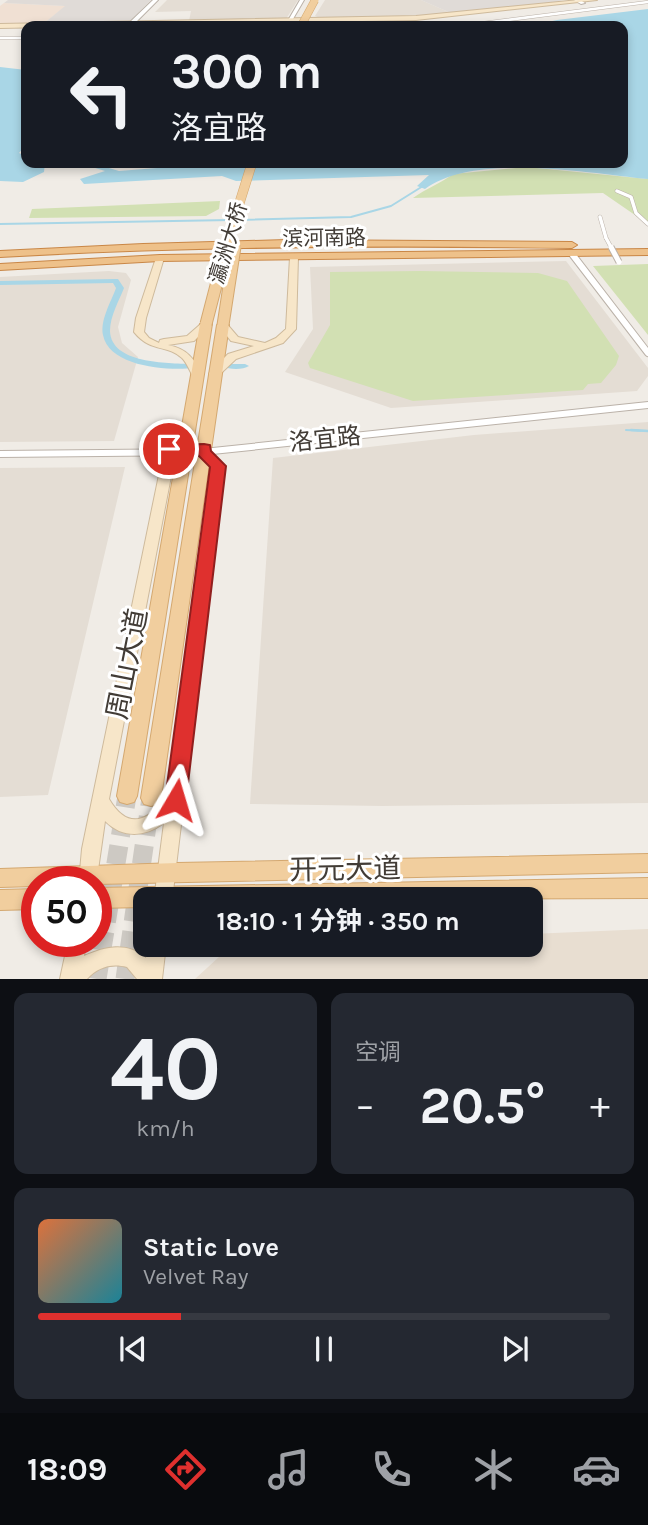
<!DOCTYPE html>
<html lang="zh">
<meta charset="utf-8">
<style>
body{margin:0;font-family:Karla,"Noto Sans SC",sans-serif;background:#242831;color:#f1f3f6;height:100vh;display:flex;flex-direction:column;font-size:26px;white-space:nowrap}
*{box-sizing:border-box;margin:0}
p{font-size:23px;color:#9ea1a6}
.icon{flex:none;width:38px;height:38px;fill:none;stroke:currentColor;stroke-width:2;stroke-linecap:round;stroke-linejoin:round}
.map{position:relative;height:979px;overflow:hidden}
.sheet{display:flex;flex-direction:column;gap:14px;padding:14px;background:#0d0f14;flex:1}
.sheet>*{flex:none}
.banner{position:absolute;left:21px;top:21px;width:607px;height:147px;border-radius:14px;box-shadow:0 4px 10px #0003;background:#171b24;color:#f1f3f6;overflow:hidden}
.speed{position:absolute;left:21px;top:866px;display:flex;gap:14px;font-size:35px;font-weight:700;text-align:center}
.speed>*{display:grid;place-content:center;width:91px;height:91px;border-radius:50%;background:#171b24;box-shadow:0 4px 10px #0003;line-height:1}
.speed .limit{border:10px solid #d22;background:#fff;color:#111}
.pin{position:absolute;display:grid;place-items:center;width:60px;height:60px;color:#fff;margin:-30px;border:4px solid #fff;border-radius:50%;box-shadow:0 2px 7px #0007}
.me{position:absolute;width:77px;margin:-38px;rotate:7deg;stroke-linejoin:round;filter:drop-shadow(0 0 5px #0008)}
.turn{display:flex;align-items:center;gap:24px;height:147px;padding:0 35px;font-size:32px}
.turn .icon{width:91px;height:91px;stroke-width:2.5}
.turn b{display:block;font-size:49px;line-height:60px}
.big{font-size:52px;font-weight:700;line-height:1.1}
.sheet .card{flex:1;display:flex;flex-direction:column;justify-content:center;gap:10px;min-width:0;padding:0 24px;border-radius:14px;background:#242831}
.sheet .dial{align-items:center;gap:0}
.dial b{font-size:91px;line-height:1}
.song{display:flex;align-items:center;gap:21px}
.cover{width:84px;height:84px;border-radius:10px;background:linear-gradient(135deg,hsl(20 70% 55%),hsl(190 70% 35%))}
.played{height:7px;border-radius:4px;background:linear-gradient(90deg,#df302e 25%,#363941 25%)}
.keys{display:flex;justify-content:space-around;direction:ltr}
.heat{display:flex;justify-content:space-between;align-items:center;font-size:38px;direction:ltr}
.sheet .tiles{flex:1;display:grid;gap:14px;grid-template-columns:1fr 1fr}
.card:last-child{grid-column:span 2}
.trip{position:absolute;left:133px;top:887px;width:410px;height:70px;border-radius:14px;background:#171b24;box-shadow:0 4px 10px #0003;font-weight:700;line-height:70px;text-align:center}
.dock{display:flex;height:112px;justify-content:space-around;align-items:center;background:#090b0e;color:#9ea1a6}
.dock .icon{width:49px;height:49px}
.dock .current{color:#df302e}
.dock b{font-size:32px;color:#f1f3f6}
.map>svg:first-child{display:block}
</style>
<div class="map">
<svg width="648" height="979" viewBox="0 0 648 979">
<rect width="100%" height="100%" fill="#f0ece6"/>
<path fill="#e4ddd4" d="M167,0H298L286,19L189,21L191,11L155,12Z
M325,0H421L453,14L323,19L315,16Z
M566,261L648,368V376L637,391L391,408L285,372L313,329L310,267Z
M109,271L126,273L131,280L118,327L122,343L138,357L114,441L0,442V277Z
M648,422V803L382,806L250,804L273,458L474,435Z
M125,467L48,795L0,797V468Z"/>
<path fill="#f0e0d3" d="M4,3L66,6L43,24L0,25V6Z"/>
<path fill="#e0dbd7" d="M8,0H151L129,22L43,24L65,6L4,3Z
M421,0H559L563,1L453,14Z"/>
<path fill="#e8ded1" d="M648,929V979H195L232,945H530V934Z"/>
<path fill="#d2e0b3" d="M527,167L648,179V224L603,193L413,198C427,188 441,183 453,174Z
M220,201L219,209L206,216L29,218L32,209Z
M648,264V335L593,266Z
M420,271L538,273L567,281L619,356L616,365L601,383L588,384L583,390L413,401L310,368L308,363L330,325V272Z"/>
<path fill="#a9d6e6" d="M648,9V179C588,173 475,152 425,189L417,186L429,175L236,181L222,176L84,184L80,179L105,171L92,167L102,166L119,171L195,165L188,163H320L342,165L353,163H623V110L628,107L623,103V26H529L557,20Z
M0,67L26,70V145L19,153L26,156V163H45L44,172L23,182L0,181Z"/>
<g fill="none" stroke-linecap="round" stroke-linejoin="round">
<path stroke="#a9d6e6" stroke-width="2" d="M238,220L351,217L391,206L423,186
M0,224L231,220
M626,430L648,431"/>
<path stroke="#a9d6e6" stroke-width="2.5" d="M631,430L648,431"/>
<path fill="#a9d6e6" fill-rule="evenodd" d="M115,279H118L124,288C119,301 110,316 110,331C111,364 168,363 191,364L195,366L194,368C168,371 109,367 103,335C100,320 111,302 116,288L113,283L0,285V281Z
M224,364H245L249,366C243,370 229,370 223,366Z"/>
<path stroke="#cdc9c3" stroke-width="19" stroke-dasharray="19 10" stroke-linecap="butt" d="M97,979L127,796
M125,979L151,798"/>
<defs>
<path id="pedestrian-far1" d="M460,26L648,2
M0,38H26"/>
<path id="pedestrian" d="M617,191L631,197L636,213L648,224
M600,217L606,238"/>
<path id="minor" d="M572,254L648,353"/>
<path id="tertiary" d="M153,0H158L132,26H128V24Z
M300,0H304L290,24H286Z
M574,0H580L585,3L581,4Z
M648,402V408L203,455L0,457V451L203,449Z"/>
<path id="secondary" d="M579,0H597L416,20L0,28V24L416,16Z
M294,254L298,257L296,329L283,343L236,359L218,376H210L209,374L210,372L228,354L254,346L231,341L218,325L220,323H226L238,337L265,343L276,338L286,329L290,257Z
M160,255L164,258L146,318L144,332L149,338L159,343L160,340L164,339L187,336L203,322H209V326L194,341L168,345C187,349 194,358 202,375L201,377H193C190,371 187,363 182,358C167,344 151,353 134,332L136,318L156,258Z
M203,448L207,450L224,466L172,900H154L164,823C145,837 123,839 105,821L96,884V882H79L82,849L160,470L178,451L182,450L188,454L172,471L109,799C128,831 147,821 168,798L212,467L197,452Z
M68,942H86L84,956C104,947 127,941 146,958L148,945H166L162,979H137L127,967C111,963 98,967 87,979H60Z"/>
<path id="primary" d="M206,321L212,324L137,796L134,802L127,804L120,802L117,796L200,324Z
M223,322L229,325L161,798L158,804L151,806L144,804L141,798L217,325Z
M648,854V872L96,884V882H37V886L0,887V869L177,863Z
M648,878V898L145,900V907L96,908V888Z
M37,889V909L0,910V890Z"/>
<path id="trunk" d="M286,240L572,242L577,245L572,248C381,245 191,246 0,257V251L143,244Z
M648,249V255L160,261L0,270V264L160,255Z"/>
</defs>
<use href="#pedestrian-far1" stroke="#bbb2a9" stroke-width="3.5"/>
<use href="#pedestrian" stroke="#bbb2a9" stroke-width="4.5"/>
<use href="#minor" stroke="#bbb2a9" stroke-width="8"/>
<use href="#tertiary" stroke="#bbb2a9" stroke-width="2"/>
<use href="#secondary" stroke="#ceba9c" stroke-width="2"/>
<use href="#primary" stroke="#d4a870" stroke-width="2"/>
<use href="#trunk" stroke="#c98747" stroke-width="2"/>
<use href="#pedestrian-far1" stroke="#fff" stroke-width="2.5"/>
<use href="#pedestrian" stroke="#fff" stroke-width="3.5"/>
<use href="#minor" stroke="#fff" stroke-width="6"/>
<use href="#tertiary" fill="#fff" fill-rule="evenodd"/>
<use href="#secondary" fill="#f7e6c9" fill-rule="evenodd"/>
<use href="#primary" fill="#f1ce9e" fill-rule="evenodd"/>
<use href="#trunk" fill="#eec18a" fill-rule="evenodd"/>
<defs>
<path id="pedestrian-bridge-far1" d="M606,238L612,249"/>
<path id="pedestrian-bridge" d="M611,247L619,262"/>
<path id="primary-bridge-far2" d="M301,26L315,0"/>
<path id="primary-bridge-far1" d="M225,249L252,163
M235,249L236,244"/>
<path id="primary-bridge" d="M206,324L226,247
M223,325L235,247"/>
</defs>
<use href="#pedestrian-bridge-far1" stroke="#bbb2a9" stroke-width="4.5" stroke-linecap="butt"/>
<use href="#pedestrian-bridge" stroke="#bbb2a9" stroke-width="7" stroke-linecap="butt"/>
<use href="#primary-bridge-far2" stroke="#d4a870" stroke-width="8" stroke-linecap="butt"/>
<use href="#primary-bridge-far1" stroke="#d4a870" stroke-width="10" stroke-linecap="butt"/>
<use href="#primary-bridge" stroke="#d4a870" stroke-width="13" stroke-linecap="butt"/>
<use href="#pedestrian-bridge-far1" stroke="#fff" stroke-width="3.5"/>
<use href="#pedestrian-bridge" stroke="#fff" stroke-width="5"/>
<use href="#primary-bridge-far2" stroke="#f1ce9e" stroke-width="7"/>
<use href="#primary-bridge-far1" stroke="#f1ce9e" stroke-width="9"/>
<use href="#primary-bridge" stroke="#f1ce9e" stroke-width="11"/>
</g>
<path fill="#df302e" stroke="#911f1e" stroke-width="2" d="M204,444L210,445L211,451L226,466L186,800L183,807L176,809L168,807L165,800L210,467L196,453L169,454L161,449L169,445Z"/>
<g text-anchor="middle" dominant-baseline="central" stroke-width="6" stroke-linejoin="round" paint-order="stroke">
<g font-size="21" fill="#423c36" stroke="#fff">
<text transform="translate(324 238) rotate(-1)">滨河南路</text>
<text transform="translate(228 243) rotate(-73)">瀛洲大桥</text>
</g>
<g font-size="24" fill="#423c36" stroke="#fff">
<text transform="translate(325 439) rotate(-6)">洛宜路</text>
</g>
<g font-size="28" fill="#423c36" stroke="#fff">
<text transform="translate(127 664) rotate(-79)">周山大道</text>
<text transform="translate(345 869) rotate(-1)">开元大道</text>
</g>
</g>
</svg>
<div class="speed"><div class="limit">50</div></div>
<div class="pin" style="left:169px;top:449px;background:#d93025"><svg class="icon" aria-label="arrive" viewBox="0 0 24 24"><path d="M6 21V4h12l-3 4 3 4H6"/></svg></div>
<svg class="me" style="left:176px;top:800px" viewBox="-20 -20 40 40"><path d="M0-17L14 15 0 8-14 15z" fill="#df302e" stroke="#fff" stroke-width="4"/></svg>
<div class="trip">18:10 · 1 分钟 · 350 m</div>
<div class="banner">
<div class="turn"><svg class="icon" aria-label="left" viewBox="0 0 24 24"><path d="M17 20v-9H6M10 6l-5 5 5 5"/></svg><div><b>300 m</b>洛宜路</div></div>
</div>
</div>
<section class="sheet">
<div class="tiles">
<div class="card dial"><b>40</b><p>km/h</p></div>
<div class="card"><p>空调</p>
<div class="heat"><a>−</a><b class="big">20.5°</b><a>+</a></div>
</div>
<div class="card">
<div class="song"><i class="cover"></i><div><b>Static Love</b><p>Velvet Ray</p></div></div>
<div class="played"></div>
<div class="keys"><svg class="icon" aria-label="previous" viewBox="0 0 24 24"><path d="M18 5L8 12l10 7zM5 5v14"/></svg><svg class="icon" aria-label="pause" viewBox="0 0 24 24"><path d="M8 5v14M16 5v14"/></svg><svg class="icon" aria-label="next" viewBox="0 0 24 24"><path d="M6 5l10 7-10 7zM19 5v14"/></svg></div>
</div>
</div>
</section>
<nav class="dock">
<b>18:09</b>
<svg class="icon current" aria-label="directions" viewBox="0 0 24 24"><path d="M12 3l9 9-9 9-9-9zM9 14v-3h6M13 9l2 2-2 2"/></svg>
<svg class="icon" aria-label="music" viewBox="0 0 24 24"><path d="M9 18V5l10-2v13"/><circle cx="6" cy="18" r="3"/><circle cx="16" cy="16" r="3"/></svg>
<svg class="icon" aria-label="phone" viewBox="0 0 24 24"><path d="M5 4h4l2 5-3 2q2 4 5 5l2-3 5 2v4C11 20 4 13 5 4z"/></svg>
<svg class="icon" aria-label="climate" viewBox="0 0 24 24"><path d="M12 3v18M4 7l16 10M4 17L20 7"/></svg>
<svg class="icon" aria-label="car" viewBox="0 0 24 24"><path d="M5 17H2v-5l4-1 3-4h7l3 4 3 1v5h-3M9 17h6M6 11h13"/><circle cx="7" cy="17" r="2"/><circle cx="17" cy="17" r="2"/></svg>
</nav>
